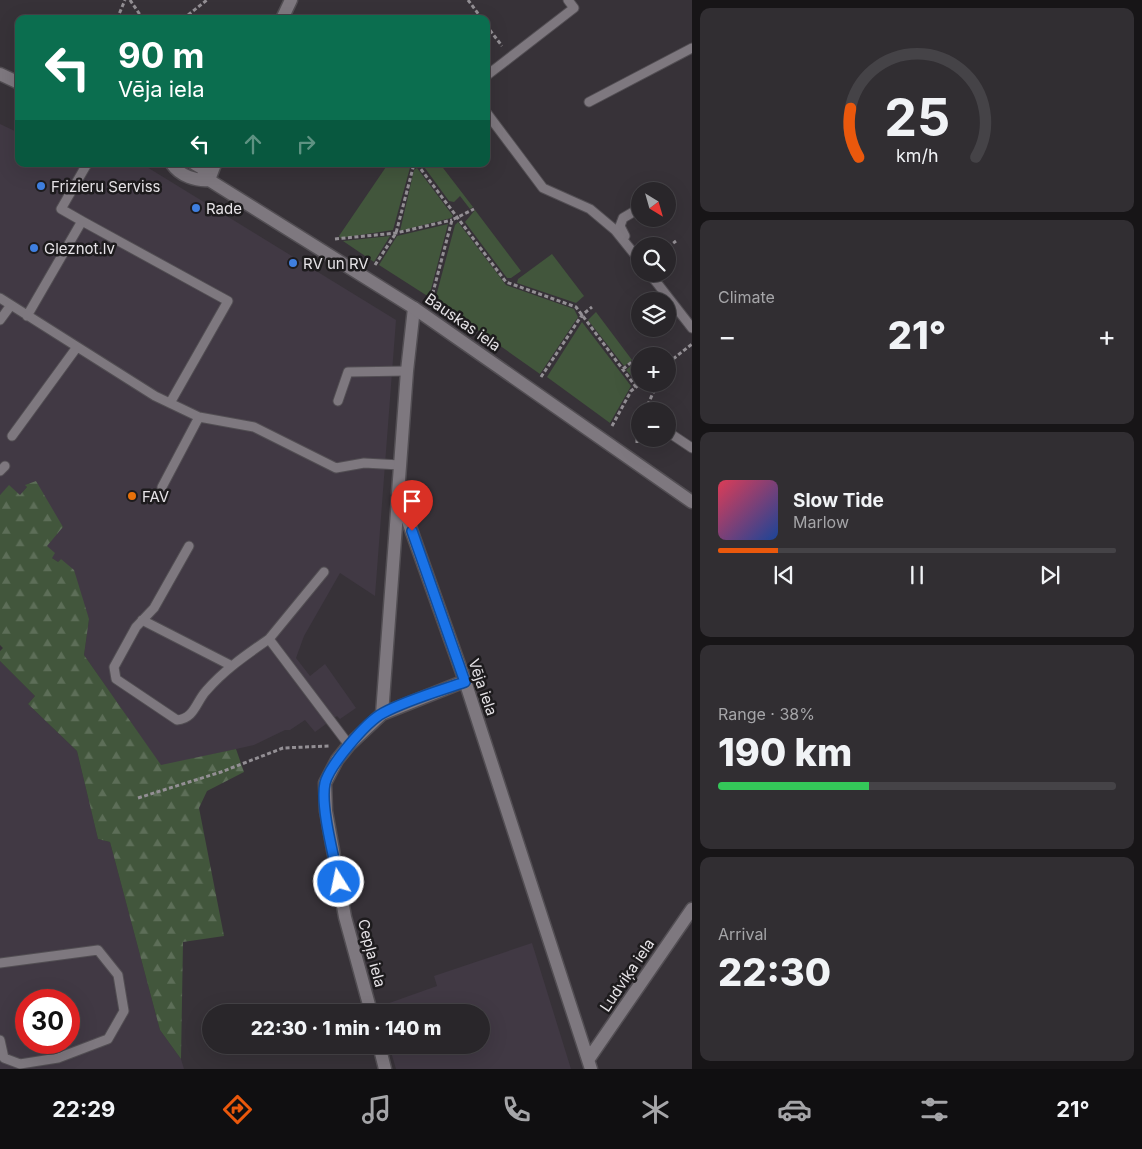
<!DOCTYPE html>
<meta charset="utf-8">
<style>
body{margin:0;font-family:Inter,sans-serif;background:#312e32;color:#f1f3f6;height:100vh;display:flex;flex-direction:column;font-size:19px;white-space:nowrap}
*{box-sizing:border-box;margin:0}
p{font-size:16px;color:#a5a5a8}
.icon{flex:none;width:28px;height:28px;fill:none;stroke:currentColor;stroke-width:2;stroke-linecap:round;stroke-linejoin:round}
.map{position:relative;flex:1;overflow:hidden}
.sheet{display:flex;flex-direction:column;gap:8px;padding:8px;background:#171517;width:450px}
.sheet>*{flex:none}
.banner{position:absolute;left:15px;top:15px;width:475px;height:152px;border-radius:10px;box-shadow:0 5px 20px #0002,0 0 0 1px #454347;background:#0b6e4f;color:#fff;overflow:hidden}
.needle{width:32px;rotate:143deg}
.buttons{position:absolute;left:631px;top:182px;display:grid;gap:10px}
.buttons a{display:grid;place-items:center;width:45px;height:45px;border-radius:50%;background:#29262a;box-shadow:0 5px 20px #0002,0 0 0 1px #454347;font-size:25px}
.speed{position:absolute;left:15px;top:989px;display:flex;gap:10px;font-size:25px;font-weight:700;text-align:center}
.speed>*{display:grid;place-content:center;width:65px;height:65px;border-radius:50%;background:#29262a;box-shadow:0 5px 20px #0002,0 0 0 1px #454347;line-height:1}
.speed .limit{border:8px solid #d22;background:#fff;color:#111}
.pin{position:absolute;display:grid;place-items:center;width:42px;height:42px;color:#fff;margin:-51px -21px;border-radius:50% 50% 50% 0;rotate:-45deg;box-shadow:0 0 5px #0007}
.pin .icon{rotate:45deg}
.me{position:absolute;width:55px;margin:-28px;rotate:350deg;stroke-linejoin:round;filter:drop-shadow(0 0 4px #0008)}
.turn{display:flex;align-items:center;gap:18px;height:105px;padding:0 20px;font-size:22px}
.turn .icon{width:65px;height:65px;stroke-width:2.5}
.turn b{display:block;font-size:35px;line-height:42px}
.lanes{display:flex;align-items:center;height:48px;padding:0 20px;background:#0003;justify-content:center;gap:25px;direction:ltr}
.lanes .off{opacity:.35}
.big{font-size:38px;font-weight:800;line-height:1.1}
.sheet .tile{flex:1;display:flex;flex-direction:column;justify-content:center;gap:8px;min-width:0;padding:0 18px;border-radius:10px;background:#312e32}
.sheet .dial{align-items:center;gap:0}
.dial svg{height:130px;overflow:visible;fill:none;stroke:#454347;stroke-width:7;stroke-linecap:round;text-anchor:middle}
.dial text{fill:#f1f3f6;stroke:none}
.song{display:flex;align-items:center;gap:15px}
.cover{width:60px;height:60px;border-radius:8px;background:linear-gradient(135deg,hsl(350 70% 55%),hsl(220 70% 35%))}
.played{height:5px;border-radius:2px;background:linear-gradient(90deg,#ea580c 15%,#454347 15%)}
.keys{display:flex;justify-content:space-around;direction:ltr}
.heat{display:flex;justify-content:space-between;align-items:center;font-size:28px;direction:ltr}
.charge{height:8px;border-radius:4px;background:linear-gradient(90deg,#34c759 38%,#454347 0)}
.trip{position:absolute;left:202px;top:1004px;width:288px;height:50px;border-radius:25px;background:#29262a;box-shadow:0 5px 20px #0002,0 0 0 1px #454347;font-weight:800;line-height:50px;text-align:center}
.tabs{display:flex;height:80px;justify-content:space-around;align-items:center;background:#100f11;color:#a5a5a8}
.tabs .icon{width:35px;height:35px}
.tabs .on{color:#ea580c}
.tabs b{font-size:22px;color:#f1f3f6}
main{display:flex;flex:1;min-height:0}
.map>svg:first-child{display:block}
</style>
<main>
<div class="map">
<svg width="692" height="1069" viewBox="0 0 692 1069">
<defs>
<pattern id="forest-firs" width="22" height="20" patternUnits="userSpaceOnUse" patternTransform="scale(1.25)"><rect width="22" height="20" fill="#42563c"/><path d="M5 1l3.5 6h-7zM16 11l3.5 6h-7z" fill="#5d6e58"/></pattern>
</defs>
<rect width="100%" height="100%" fill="#373238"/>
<path fill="#413944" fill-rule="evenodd" d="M0,124L19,133V164H142L396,320L375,596L340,573L304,636L296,658L310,676L325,664L356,708L340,719L337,716L315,732L305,720L290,730H285L254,745L161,766L84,655L89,619L61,559L58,562L52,558L47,546L36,481L26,485L27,487L20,495L9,486L0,495Z
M0,661L35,696L28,704L77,751L98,839L110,842L160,1030L181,1059L184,1069H0ZM26,1000H69V1042H26Z
M532,943L571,1069H396L389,1045H481V1012H380L378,1007L437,986L434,976Z"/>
<path fill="#42563c" d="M388,164H411L393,230L340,238L339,236Z
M422,164H440L473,207L470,209L460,196L454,202L449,201Z
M417,168L453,216L451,218L400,231L414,170Z
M475,210L521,271L511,278H507L465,222Z
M458,222L506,285L574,309L578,317L540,374L435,300L455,225Z
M448,224L429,297L379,265L397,236Z
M390,236L374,262L343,241Z
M552,254L584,296L576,303L517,283L518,279Z
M596,312L632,360L624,366L588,320Z
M582,322L631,386L610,423L547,377Z
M634,363L640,370L639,381H636L626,370Z"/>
<path fill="url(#forest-firs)" d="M36,481L63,527L47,546L55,553L52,558L58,562L61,559L74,570L89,619L84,655L161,765L236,749L244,772L207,791L199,808L224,936L183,942L181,1059L160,1030L110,842L98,839L77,751L28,704L35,696L0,661V651L3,648L0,645V495L9,485L20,495L27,487L25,485Z"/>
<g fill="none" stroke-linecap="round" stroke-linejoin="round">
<defs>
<path id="service" d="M486,76L574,8L568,0
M589,102L692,48
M486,112L543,188L590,209L615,230L640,261
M82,221L61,209L87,164
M625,236L620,226L623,218L640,208
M650,274L692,328
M0,298L155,396L199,417L254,427L336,468L364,463L400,465
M27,316L82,221L228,301L170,403
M0,320L11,305
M338,401L348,372L407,371
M668,432L692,448
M12,436L77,347
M0,471L5,466
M162,487L199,417
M189,546L154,608L136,627L114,667L116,679L177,720C194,719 196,702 206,691C224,670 246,655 269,639
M324,572L269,639L349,745
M142,620L232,666
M0,963L98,950L118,975L124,1011L108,1039L58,1058L20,1064L4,1058L0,1040"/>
<path id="minor" d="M282,19L291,0
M209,180L215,164
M414,308L407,371L398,493L465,681L591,1069
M382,714L398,498
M371,1012L345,917L326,811L325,783L337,760L349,745L382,714L465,681
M379,1045L385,1069
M588,1060L692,909"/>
<path id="tertiary" d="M0,74L19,83
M172,164C180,176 196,181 209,180
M195,164L202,168L209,180L414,308L692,502"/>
</defs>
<use href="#service" stroke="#524e53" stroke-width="11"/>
<use href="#minor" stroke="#524e53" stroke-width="15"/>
<use href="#tertiary" stroke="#524e53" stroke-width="15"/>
<path stroke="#938f94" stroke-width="3" stroke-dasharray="4 2.5" stroke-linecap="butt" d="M130,0L143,19
M468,0L482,19
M117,19L125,0
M183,19L207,0
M486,25L502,46
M486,32L488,56
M417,164L506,282L576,307L636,387
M335,239L396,233L452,220
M668,247L676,241
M375,265L396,233L414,164
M431,300L452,220L474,209
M668,363L692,344V342
M623,369L633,361
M541,377L582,315L592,307
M645,411L657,384
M612,426L631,391L640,384
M637,443V430L640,422
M138,798L221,772L283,748L329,746"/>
<use href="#service" stroke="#7e787f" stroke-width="9"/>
<use href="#minor" stroke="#7e787f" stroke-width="12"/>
<use href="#tertiary" stroke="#7e787f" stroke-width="12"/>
</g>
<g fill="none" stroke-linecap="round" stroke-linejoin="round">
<defs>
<path id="route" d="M339,882C334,857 320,806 325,783C330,765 366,722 383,713C407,700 439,691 465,682L412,531"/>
</defs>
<use href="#route" stroke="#114b97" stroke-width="12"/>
<use href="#route" stroke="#1a73e8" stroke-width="9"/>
</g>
<g fill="#3f7fe0" stroke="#1d1b1d" stroke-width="2">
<circle cx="41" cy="186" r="5"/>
<circle cx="196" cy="208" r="5"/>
<circle cx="34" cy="248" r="5"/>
<circle cx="293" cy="263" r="5"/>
</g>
<circle fill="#e8710a" stroke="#1d1b1d" stroke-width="2" cx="132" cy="496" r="5"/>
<g text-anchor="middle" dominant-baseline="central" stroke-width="5" stroke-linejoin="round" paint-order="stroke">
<g font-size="15" fill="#e6e3e7" stroke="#1d1b1d" text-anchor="start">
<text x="51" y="186">Frizieru Serviss</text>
<text x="206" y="208">Rade</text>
<text x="44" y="248">Gleznot.lv</text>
<text x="303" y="263">RV un RV</text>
<text x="142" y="496">FAV</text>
</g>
<g font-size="15" fill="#e6e3e7" stroke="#1d1b1d">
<text transform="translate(463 322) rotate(35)">Bauskas iela</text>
<text transform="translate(483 687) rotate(71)">Vēja iela</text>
<text transform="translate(372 953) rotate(75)">Cepļa iela</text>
<text transform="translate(627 975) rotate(-56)">Ludviķa iela</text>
</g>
</g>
</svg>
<div class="buttons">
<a><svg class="needle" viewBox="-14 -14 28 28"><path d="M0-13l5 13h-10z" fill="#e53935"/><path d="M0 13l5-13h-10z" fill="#a5a5a8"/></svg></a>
<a><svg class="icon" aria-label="search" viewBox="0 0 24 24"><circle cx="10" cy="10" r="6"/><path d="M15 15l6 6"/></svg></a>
<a><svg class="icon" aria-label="layers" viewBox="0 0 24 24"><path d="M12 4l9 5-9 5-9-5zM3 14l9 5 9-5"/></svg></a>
<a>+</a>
<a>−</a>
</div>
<div class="speed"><div class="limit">30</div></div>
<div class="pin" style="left:412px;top:531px;background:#d93025"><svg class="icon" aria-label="arrive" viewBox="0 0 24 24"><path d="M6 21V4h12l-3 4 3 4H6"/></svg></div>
<svg class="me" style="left:339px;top:882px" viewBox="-20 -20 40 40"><circle r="17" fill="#1a73e8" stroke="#fff" stroke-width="3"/><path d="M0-11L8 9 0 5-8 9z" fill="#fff"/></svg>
<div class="trip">22:30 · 1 min · 140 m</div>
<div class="banner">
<div class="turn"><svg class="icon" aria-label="left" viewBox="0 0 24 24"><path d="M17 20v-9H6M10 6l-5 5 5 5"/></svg><div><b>90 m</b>Vēja iela</div></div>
<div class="lanes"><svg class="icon" aria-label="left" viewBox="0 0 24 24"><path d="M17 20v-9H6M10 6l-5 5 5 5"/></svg><svg class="icon off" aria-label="ahead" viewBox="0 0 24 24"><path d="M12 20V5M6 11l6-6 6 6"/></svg><svg class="icon off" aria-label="right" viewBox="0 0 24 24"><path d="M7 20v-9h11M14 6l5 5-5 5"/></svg></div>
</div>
</div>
<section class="sheet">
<div class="tile dial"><svg viewBox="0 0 100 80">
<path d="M14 69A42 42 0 1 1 86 69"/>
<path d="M14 69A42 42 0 0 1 9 39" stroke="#ea580c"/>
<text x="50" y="56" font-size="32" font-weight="700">25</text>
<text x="50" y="72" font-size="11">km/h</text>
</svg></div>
<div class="tile"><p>Climate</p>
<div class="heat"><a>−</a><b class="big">21°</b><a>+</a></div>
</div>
<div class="tile">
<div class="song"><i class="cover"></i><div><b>Slow Tide</b><p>Marlow</p></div></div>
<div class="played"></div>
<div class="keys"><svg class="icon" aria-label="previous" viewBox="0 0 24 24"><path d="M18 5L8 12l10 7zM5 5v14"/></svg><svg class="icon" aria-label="pause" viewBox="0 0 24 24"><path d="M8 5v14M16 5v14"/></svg><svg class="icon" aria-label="next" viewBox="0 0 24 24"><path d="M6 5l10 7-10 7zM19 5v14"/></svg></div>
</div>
<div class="tile"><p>Range · 38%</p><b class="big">190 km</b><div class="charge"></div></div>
<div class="tile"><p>Arrival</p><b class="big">22:30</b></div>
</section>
</main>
<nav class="tabs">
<b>22:29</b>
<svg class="icon on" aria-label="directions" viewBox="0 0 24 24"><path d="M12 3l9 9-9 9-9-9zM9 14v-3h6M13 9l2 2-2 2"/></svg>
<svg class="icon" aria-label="music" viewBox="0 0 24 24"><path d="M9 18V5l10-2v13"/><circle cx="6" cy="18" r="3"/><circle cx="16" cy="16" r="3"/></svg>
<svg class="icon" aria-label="phone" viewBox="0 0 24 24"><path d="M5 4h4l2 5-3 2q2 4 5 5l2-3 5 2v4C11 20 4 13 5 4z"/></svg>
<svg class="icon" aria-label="climate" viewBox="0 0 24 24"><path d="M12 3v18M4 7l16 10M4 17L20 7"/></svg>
<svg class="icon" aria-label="car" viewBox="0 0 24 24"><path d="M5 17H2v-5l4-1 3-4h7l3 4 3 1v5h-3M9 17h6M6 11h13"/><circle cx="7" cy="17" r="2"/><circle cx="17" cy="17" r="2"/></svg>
<svg class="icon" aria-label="filters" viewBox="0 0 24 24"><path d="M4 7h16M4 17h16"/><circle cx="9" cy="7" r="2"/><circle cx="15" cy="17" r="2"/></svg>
<b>21°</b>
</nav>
